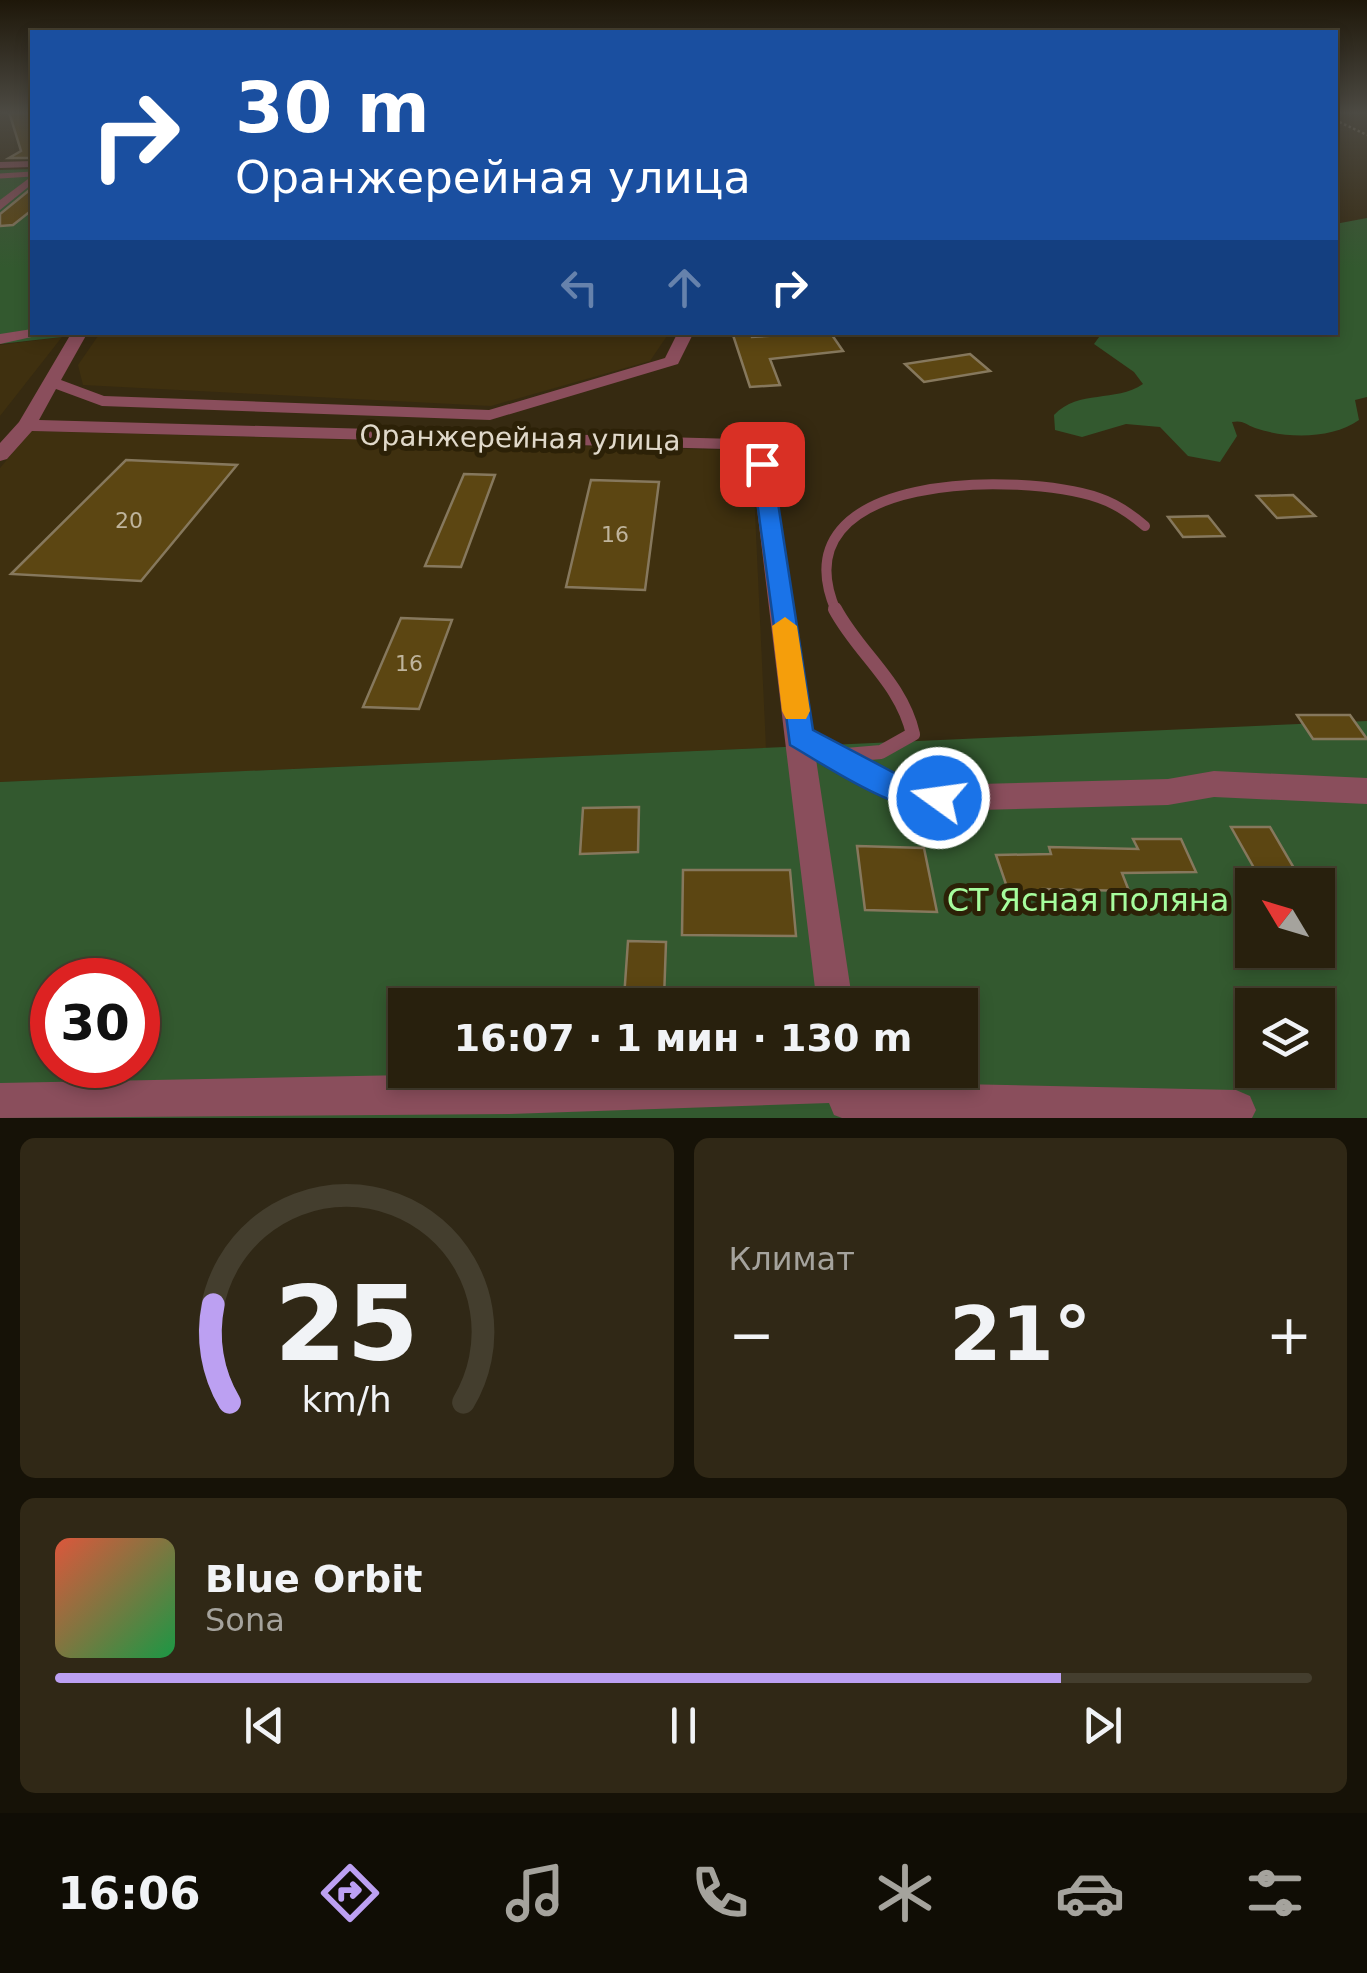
<!DOCTYPE html>
<html lang="ru">
<meta charset="utf-8">
<style>
body{margin:0;font-family:"DejaVu Sans",sans-serif;background:#302816;color:#f1f3f6;height:100vh;display:flex;flex-direction:column;font-size:38px;white-space:nowrap}
*{box-sizing:border-box;margin:0}
p{font-size:32px;color:#a5a39d}
.icon{flex:none;width:55px;height:55px;fill:none;stroke:currentColor;stroke-width:2;stroke-linecap:round;stroke-linejoin:round}
.map{position:relative;height:1118px;overflow:hidden}
.side{display:flex;flex-direction:column;gap:20px;padding:20px;background:#161207;flex:1}
.side>*{flex:none}
.banner{position:absolute;left:30px;top:30px;width:1308px;height:305px;border-radius:0px;box-shadow:0 5px 15px #0003,0 0 0 2px #443e2e;background:#1a4fa0;color:#fff;overflow:hidden}
.needle{width:65px;rotate:308deg}
.fabs{position:absolute;left:1235px;top:868px;display:grid;gap:20px}
.fabs a{display:grid;place-items:center;width:100px;height:100px;border-radius:0px;background:#28200d;box-shadow:0 5px 15px #0003,0 0 0 2px #443e2e;font-size:50px}
.speed{position:absolute;left:30px;top:958px;display:flex;gap:20px;font-size:50px;font-weight:700;text-align:center}
.speed>*{display:grid;place-content:center;width:130px;height:130px;border-radius:50%;background:#28200d;box-shadow:0 5px 15px #0003,0 0 0 2px #443e2e;line-height:1}
.speed .limit{border:15px solid #d22;background:#fff;color:#111}
.pin{position:absolute;display:grid;place-items:center;width:85px;height:85px;color:#fff;margin:-42px;border-radius:20px;box-shadow:0 5px 15px #0006}
.me{position:absolute;width:110px;margin:-55px;rotate:284deg;stroke-linejoin:round;filter:drop-shadow(0 0 8px #0008)}
.turn{display:flex;align-items:center;gap:35px;height:210px;padding:0 40px;font-size:45px}
.turn .icon{width:130px;height:130px;stroke-width:2.5}
.turn b{display:block;font-size:70px;line-height:85px}
.lanes{display:flex;align-items:center;height:95px;padding:0 40px;background:#0003;justify-content:center;gap:50px;direction:ltr}
.lanes .off{opacity:.35}
.big{font-size:75px;font-weight:700;line-height:1.1}
.side .widget{flex:1;display:flex;flex-direction:column;justify-content:center;gap:15px;min-width:0;padding:0 35px;border-radius:15px;background:#302816}
.side .dial{align-items:center;gap:0}
.dial svg{height:260px;overflow:visible;fill:none;stroke:#443e2e;stroke-width:7;stroke-linecap:round;text-anchor:middle}
.dial text{fill:#f1f3f6;stroke:none}
.song{display:flex;align-items:center;gap:30px}
.cover{width:120px;height:120px;border-radius:15px;background:linear-gradient(135deg,hsl(10 70% 55%),hsl(140 70% 35%))}
.played{height:10px;border-radius:5px;background:linear-gradient(90deg,#bca0f2 80%,#443e2e 80%)}
.keys{display:flex;justify-content:space-around;direction:ltr}
.heat{display:flex;justify-content:space-between;align-items:center;font-size:55px;direction:ltr}
.side .tiles{flex:1;display:grid;gap:20px;grid-template-columns:1fr 1fr}
.widget:last-child{grid-column:span 2}
.trip{position:absolute;left:388px;top:988px;width:590px;height:100px;border-radius:0px;background:#28200d;box-shadow:0 5px 15px #0003,0 0 0 2px #443e2e;font-weight:700;line-height:100px;text-align:center}
.dock{display:flex;height:160px;justify-content:space-around;align-items:center;background:#100d05;color:#a5a39d}
.dock .icon{width:70px;height:70px}
.dock .on{color:#bca0f2}
.dock b{font-size:45px;color:#f1f3f6}
.map>svg:first-child{display:block}
</style>
<div class="map">
<svg width="1367" height="1118" viewBox="0 0 1367 1118">
<rect width="100%" height="100%" fill="#362a11"/>
<path fill="#3f300f" d="M100,333V332L669,333L650,361L491,406L83,385L78,365Z
M62,337L0,416V345Z
M31,431L723,450L753,470L766,748L0,782V468Z"/>
<path fill="#33592f" fill-rule="evenodd" d="M32,169V332L66,333L62,337L0,344V170Z
M1367,218V397L1355,400L1359,420C1332,439 1287,439 1255,428C1245,424 1243,420 1232,422L1237,436L1220,462L1188,456L1160,427L1126,424L1082,437L1055,430L1054,415C1079,389 1115,403 1143,384L1134,372L1094,344L1102,333L1335,332V224Z
M1367,721V1118H0V782ZM1252,885H1318V950H1252ZM52,980H138V1065H52ZM405,1005H960V1070H405ZM1252,1005H1318V1070H1252Z"/>
<path fill="#5c4612" stroke="#86785d" stroke-width="2.5" d="M9,112H32V158H9L21,151Z
M32,188V210L13,225L0,226V214Z
M732,332H751L752,337L830,332L843,351L770,359L780,385L750,387Z
M970,354L990,371L924,382L905,364Z
M126,460L237,465L141,581L11,574Z
M464,474L495,475L461,567L425,566Z
M591,480L659,482L645,590L566,587Z
M1293,495L1315,516L1277,518L1257,496Z
M1208,516L1224,536L1183,537L1168,517Z
M401,618L452,620L419,709L363,707Z
M1297,715H1350L1367,739H1313Z
M639,807L638,852L580,854L583,808Z
M1231,827H1270L1298,875H1258Z
M1133,839H1181L1196,872L1122,873L1129,891L1043,889L1045,895L1010,896L996,855L1051,854L1049,847L1138,849Z
M857,846L924,848L937,912L865,910Z
M683,870H790L796,936L682,935Z
M628,941L666,942L664,999L624,998Z"/>
<g fill="none" stroke-linecap="round" stroke-linejoin="round">
<path stroke="#918874" stroke-width="2.5" stroke-dasharray="2.5 2.5" stroke-linecap="butt" d="M1335,120L1367,135"/>
<path stroke="#8a4e5c" stroke-width="5" d="M0,176L32,174"/>
<path stroke="#8a4e5c" stroke-width="10" d="M836,611C775,470 1023,472 1099,498C1117,504 1131,514 1145,526"/>
<path stroke="#8a4e5c" stroke-width="14" d="M835,609C859,654 901,682 913,734L881,752L846,755"/>
<path fill="#8a4e5c" fill-rule="evenodd" d="M32,161V167L0,168V162Z
M32,176V184L0,210V200Z
M32,329V332H54L0,344V334Z
M72,332H88L61,380L104,396L489,410L665,358L678,332H694L678,364L490,420L102,406L56,389L39,420L736,439L772,464L812,730L907,779L939,785L1168,779L1214,771L1367,778V804L1214,797L1168,805L939,811L892,800L816,759L853,1005H817L752,467L725,449L32,431L7,459L0,461V443L19,422Z
M669,1070H859L864,1082L1236,1090L1250,1096L1256,1110L1252,1118H842L834,1115L829,1103L510,1114L0,1118V1083Z"/>
</g>
<linearGradient id="sky" x2="0" y2="1"><stop stop-color="#1e1709"/><stop offset="0.42" stop-color="#4c4a43"/><stop offset="1" stop-color="#4c4a43" stop-opacity="0"/></linearGradient>
<rect width="1367" height="268" fill="url(#sky)"/>
<path fill="#1a73e8" stroke="#114b97" stroke-width="2.5" d="M762,458L772,464L813,730L906,779L950,788L954,798L950,807C908,823 827,766 790,745L752,464Z"/>
<path fill="#f59e0b" d="M785,617L797,626L810,711L806,719H786L782,711L772,626Z"/>
<g text-anchor="middle" dominant-baseline="central" stroke-width="10" stroke-linejoin="round" paint-order="stroke">
<g font-size="22" fill="#bfb49c">
<text x="129" y="520">20</text>
<text x="615" y="534">16</text>
<text x="409" y="663">16</text>
</g>
<g font-size="28" fill="#e0d9ca" stroke="#2c2107">
<text transform="translate(520 438) rotate(1)">Оранжерейная улица</text>
</g>
<g font-size="32" fill="#a6fd9d" stroke="#2c2107">
<text x="1088" y="900">СТ Ясная поляна</text>
</g>
</g>
</svg>
<div class="fabs">
<a><svg class="needle" viewBox="-14 -14 28 28"><path d="M0-13l5 13h-10z" fill="#e53935"/><path d="M0 13l5-13h-10z" fill="#a5a39d"/></svg></a>
<a><svg class="icon" aria-label="layers" viewBox="0 0 24 24"><path d="M12 4l9 5-9 5-9-5zM3 14l9 5 9-5"/></svg></a>
</div>
<div class="speed"><div class="limit">30</div></div>
<div class="pin" style="left:762px;top:464px;background:#d93025"><svg class="icon" aria-label="arrive" viewBox="0 0 24 24"><path d="M6 21V4h12l-3 4 3 4H6"/></svg></div>
<svg class="me" style="left:939px;top:798px" viewBox="-20 -20 40 40"><circle r="17" fill="#1a73e8" stroke="#fff" stroke-width="3"/><path d="M0-11L8 9 0 5-8 9z" fill="#fff"/></svg>
<div class="trip">16:07 · 1 мин · 130 m</div>
<div class="banner">
<div class="turn"><svg class="icon" aria-label="right" viewBox="0 0 24 24"><path d="M7 20v-9h11M14 6l5 5-5 5"/></svg><div><b>30 m</b>Оранжерейная улица</div></div>
<div class="lanes"><svg class="icon off" aria-label="left" viewBox="0 0 24 24"><path d="M17 20v-9H6M10 6l-5 5 5 5"/></svg><svg class="icon off" aria-label="ahead" viewBox="0 0 24 24"><path d="M12 20V5M6 11l6-6 6 6"/></svg><svg class="icon" aria-label="right" viewBox="0 0 24 24"><path d="M7 20v-9h11M14 6l5 5-5 5"/></svg></div>
</div>
</div>
<section class="side">
<div class="tiles">
<div class="widget dial"><svg viewBox="0 0 100 80">
<path d="M14 69A42 42 0 1 1 86 69"/>
<path d="M14 69A42 42 0 0 1 9 39" stroke="#bca0f2"/>
<text x="50" y="56" font-size="32" font-weight="700">25</text>
<text x="50" y="72" font-size="11">km/h</text>
</svg></div>
<div class="widget"><p>Климат</p>
<div class="heat"><a>−</a><b class="big">21°</b><a>+</a></div>
</div>
<div class="widget">
<div class="song"><i class="cover"></i><div><b>Blue Orbit</b><p>Sona</p></div></div>
<div class="played"></div>
<div class="keys"><svg class="icon" aria-label="previous" viewBox="0 0 24 24"><path d="M18 5L8 12l10 7zM5 5v14"/></svg><svg class="icon" aria-label="pause" viewBox="0 0 24 24"><path d="M8 5v14M16 5v14"/></svg><svg class="icon" aria-label="next" viewBox="0 0 24 24"><path d="M6 5l10 7-10 7zM19 5v14"/></svg></div>
</div>
</div>
</section>
<nav class="dock">
<b>16:06</b>
<svg class="icon on" aria-label="directions" viewBox="0 0 24 24"><path d="M12 3l9 9-9 9-9-9zM9 14v-3h6M13 9l2 2-2 2"/></svg>
<svg class="icon" aria-label="music" viewBox="0 0 24 24"><path d="M9 18V5l10-2v13"/><circle cx="6" cy="18" r="3"/><circle cx="16" cy="16" r="3"/></svg>
<svg class="icon" aria-label="phone" viewBox="0 0 24 24"><path d="M5 4h4l2 5-3 2q2 4 5 5l2-3 5 2v4C11 20 4 13 5 4z"/></svg>
<svg class="icon" aria-label="climate" viewBox="0 0 24 24"><path d="M12 3v18M4 7l16 10M4 17L20 7"/></svg>
<svg class="icon" aria-label="car" viewBox="0 0 24 24"><path d="M5 17H2v-5l4-1 3-4h7l3 4 3 1v5h-3M9 17h6M6 11h13"/><circle cx="7" cy="17" r="2"/><circle cx="17" cy="17" r="2"/></svg>
<svg class="icon" aria-label="filters" viewBox="0 0 24 24"><path d="M4 7h16M4 17h16"/><circle cx="9" cy="7" r="2"/><circle cx="15" cy="17" r="2"/></svg>
</nav>
